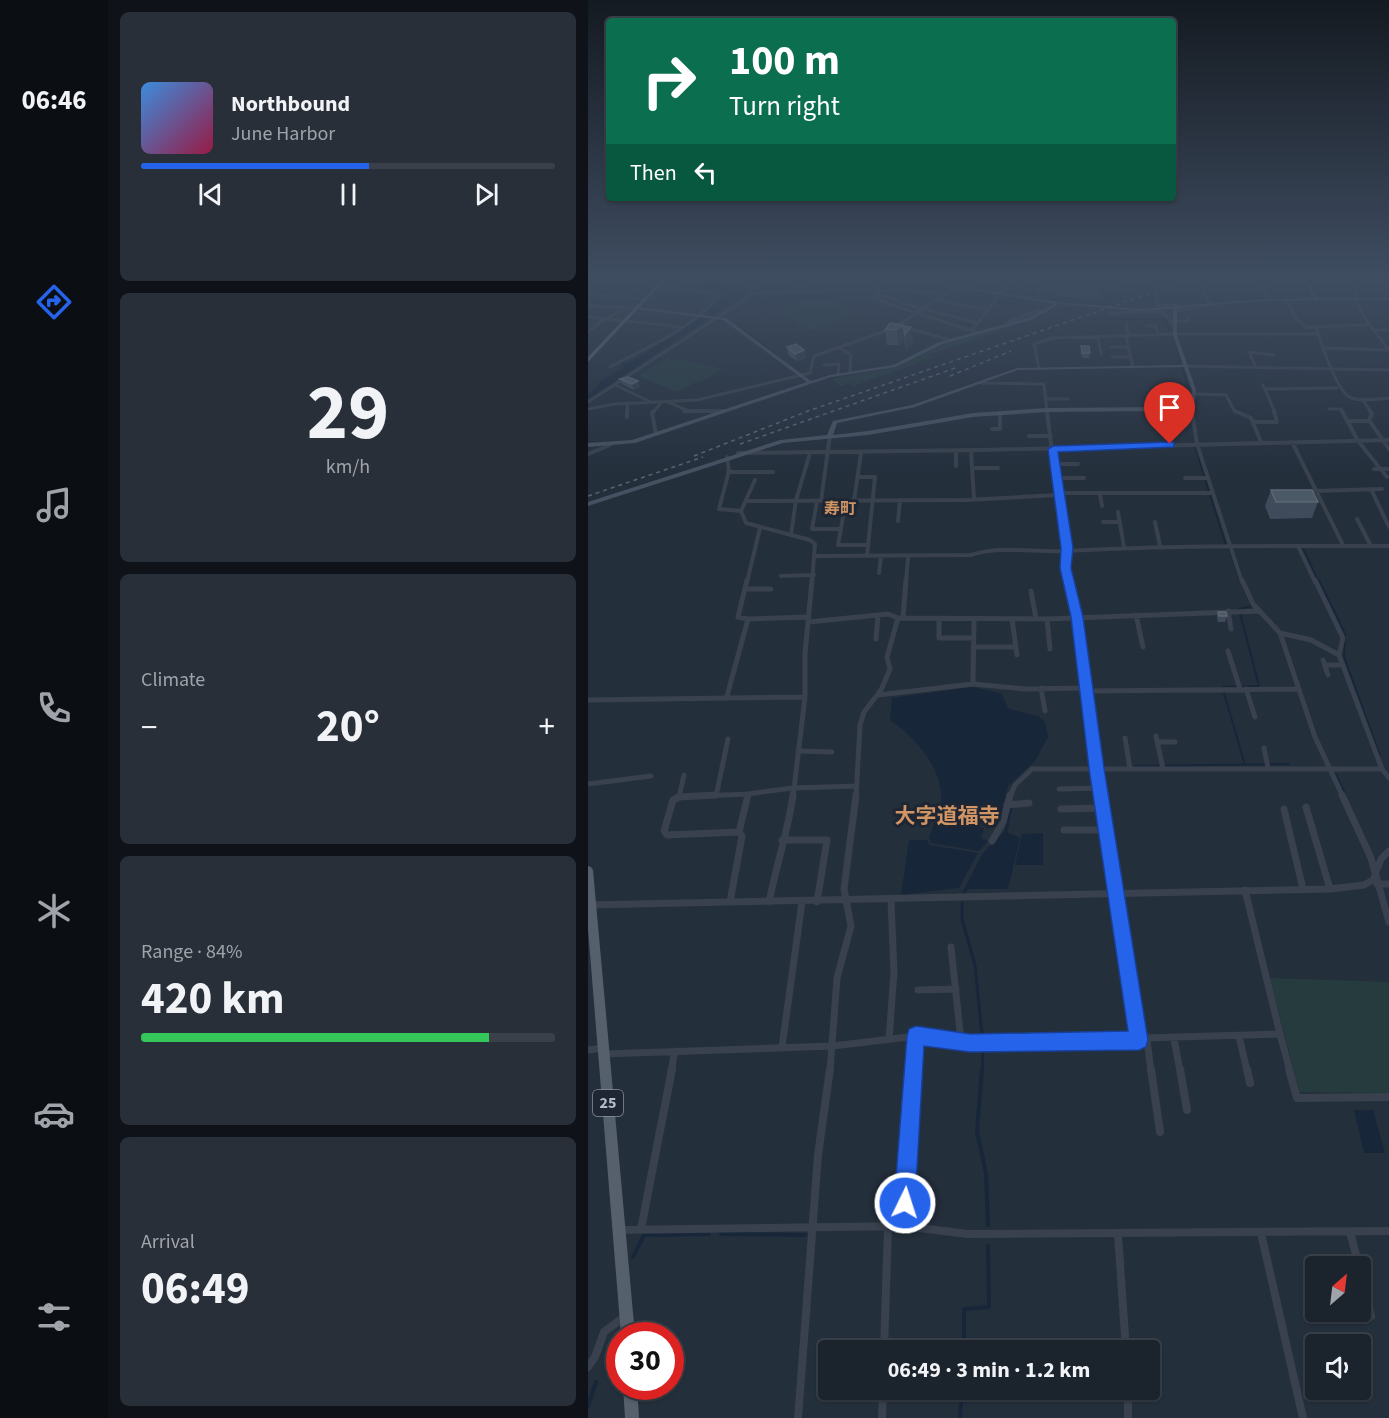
<!DOCTYPE html>
<meta charset="utf-8">
<style>
body{margin:0;font-family:"Source Sans 3","Noto Sans JP",sans-serif;background:#282f39;color:#f1f3f6;height:100vh;display:flex;flex-direction:column;font-size:22px;white-space:nowrap}
*{box-sizing:border-box;margin:0}
p{font-size:20px;color:#a0a4aa}
.icon{flex:none;width:33px;height:33px;fill:none;stroke:currentColor;stroke-width:2;stroke-linecap:round;stroke-linejoin:round}
.map{position:relative;flex:1;overflow:hidden}
.sheet{display:flex;flex-direction:column;gap:12px;padding:12px;background:#0f1319;width:480px}
.sheet>*{flex:none}
.banner{position:absolute;left:18px;top:18px;width:570px;height:183px;border-radius:6px;box-shadow:0 2px 4px #0004,0 0 0 2px #394049;background:#0b6e4f;color:#fff;overflow:hidden}
.needle{width:39px;rotate:28deg}
.tools{position:absolute;left:717px;top:1256px;display:grid;gap:12px}
.tools a{display:grid;place-items:center;width:66px;height:66px;border-radius:6px;background:#1b232d;box-shadow:0 2px 4px #0004,0 0 0 2px #394049;font-size:30px}
.speed{position:absolute;left:18px;top:1322px;display:flex;gap:12px;font-size:30px;font-weight:700;text-align:center}
.speed>*{display:grid;place-content:center;width:78px;height:78px;border-radius:50%;background:#1b232d;box-shadow:0 2px 4px #0004,0 0 0 2px #394049;line-height:1}
.speed .limit{border:9px solid #d22;background:#fff;color:#111}
.pin{position:absolute;display:grid;place-items:center;width:51px;height:51px;color:#fff;margin:-62px -26px;border-radius:50% 50% 50% 0;rotate:-45deg;box-shadow:0 0 6px #0007}
.pin .icon{rotate:45deg}
.me{position:absolute;width:66px;margin:-33px;rotate:4deg;stroke-linejoin:round;filter:drop-shadow(0 0 4px #0008)}
.turn{display:flex;align-items:center;gap:21px;height:126px;padding:0 24px;font-size:27px}
.turn .icon{width:78px;height:78px;stroke-width:2.5}
.turn b{display:block;font-size:42px;line-height:51px}
.then{display:flex;align-items:center;height:57px;padding:0 24px;background:#0003;gap:12px;font-size:22px}
.big{font-size:45px;font-weight:700;line-height:1.1}
.sheet .widget{flex:1;display:flex;flex-direction:column;justify-content:center;gap:9px;min-width:0;padding:0 21px;border-radius:9px;background:#282f39}
.sheet .dial{align-items:center;gap:0}
.dial b{font-size:78px;line-height:1}
.song{display:flex;align-items:center;gap:18px}
.cover{width:72px;height:72px;border-radius:9px;background:linear-gradient(135deg,hsl(210 70% 55%),hsl(340 70% 35%))}
.played{height:6px;border-radius:3px;background:linear-gradient(90deg,#2563eb 55%,#394049 55%)}
.keys{display:flex;justify-content:space-around;direction:ltr}
.heat{display:flex;justify-content:space-between;align-items:center;font-size:33px;direction:ltr}
.charge{height:9px;border-radius:4px;background:linear-gradient(90deg,#34c759 84%,#394049 0)}
.trip{position:absolute;left:230px;top:1340px;width:342px;height:60px;border-radius:6px;background:#1b232d;box-shadow:0 2px 4px #0004,0 0 0 2px #394049;font-weight:700;line-height:60px;text-align:center}
main{display:flex;flex:1;min-height:0}
.menu{display:flex;flex-direction:column;width:108px;justify-content:space-around;align-items:center;background:#0b0e12;color:#a0a4aa}
.menu .icon{width:42px;height:42px}
.menu .active{color:#2563eb}
.menu b{font-size:27px;color:#f1f3f6}
.map>svg:first-child{display:block}
</style>
<main>
<nav class="menu">
<b>06:46</b>
<svg class="icon active" aria-label="directions" viewBox="0 0 24 24"><path d="M12 3l9 9-9 9-9-9zM9 14v-3h6M13 9l2 2-2 2"/></svg>
<svg class="icon" aria-label="music" viewBox="0 0 24 24"><path d="M9 18V5l10-2v13"/><circle cx="6" cy="18" r="3"/><circle cx="16" cy="16" r="3"/></svg>
<svg class="icon" aria-label="phone" viewBox="0 0 24 24"><path d="M5 4h4l2 5-3 2q2 4 5 5l2-3 5 2v4C11 20 4 13 5 4z"/></svg>
<svg class="icon" aria-label="climate" viewBox="0 0 24 24"><path d="M12 3v18M4 7l16 10M4 17L20 7"/></svg>
<svg class="icon" aria-label="car" viewBox="0 0 24 24"><path d="M5 17H2v-5l4-1 3-4h7l3 4 3 1v5h-3M9 17h6M6 11h13"/><circle cx="7" cy="17" r="2"/><circle cx="17" cy="17" r="2"/></svg>
<svg class="icon" aria-label="filters" viewBox="0 0 24 24"><path d="M4 7h16M4 17h16"/><circle cx="9" cy="7" r="2"/><circle cx="15" cy="17" r="2"/></svg>
</nav>
<section class="sheet">
<div class="widget">
<div class="song"><i class="cover"></i><div><b>Northbound</b><p>June Harbor</p></div></div>
<div class="played"></div>
<div class="keys"><svg class="icon" aria-label="previous" viewBox="0 0 24 24"><path d="M18 5L8 12l10 7zM5 5v14"/></svg><svg class="icon" aria-label="pause" viewBox="0 0 24 24"><path d="M8 5v14M16 5v14"/></svg><svg class="icon" aria-label="next" viewBox="0 0 24 24"><path d="M6 5l10 7-10 7zM19 5v14"/></svg></div>
</div>
<div class="widget dial"><b>29</b><p>km/h</p></div>
<div class="widget"><p>Climate</p>
<div class="heat"><a>−</a><b class="big">20°</b><a>+</a></div>
</div>
<div class="widget"><p>Range · 84%</p><b class="big">420 km</b><div class="charge"></div></div>
<div class="widget"><p>Arrival</p><b class="big">06:49</b></div>
</section>
<div class="map">
<svg width="801" height="1418" viewBox="0 0 801 1418">
<rect width="100%" height="100%" fill="#242f3c"/>
<path fill="#263b3e" d="M483,278H515L509,301L447,293L451,285L479,288Z
M219,299L244,300L266,311V314L222,331L192,312Z
M433,323L341,355L345,358L265,386L262,383L253,386L244,379L309,367L360,343Z
M78,359C94,360 118,364 134,369L111,383L108,382L89,392L50,376Z
M681,978L801,982V1093L712,1092Z"/>
<path fill="#18263a" d="M131,280L148,284L159,293L0,399V395L13,381L114,317L127,306L136,291L112,286L0,287V283Z
M384,687L413,693L421,709L450,716L457,722L460,737L447,761L420,786L412,827L409,828L369,816L364,820L351,816C362,776 332,741 302,720L304,698Z
M348,819L365,824L370,821L396,828L393,838L400,841L391,851L343,843L341,837Z
M419,832L432,838L420,889H378L396,855Z
M455,833V865H427L434,834Z
M321,840H340L341,845L390,853L371,888L313,895Z
M766,1110H785L797,1153H776Z"/>
<g fill="none" stroke-linecap="round" stroke-linejoin="round">
<path stroke="#18263a" stroke-width="1.5" d="M193,293L194,296L254,298
M360,293L404,300
M407,301L457,308
M473,310L481,309L492,314
M501,319H577L583,334
M155,330L189,355
M584,335L586,342
M589,349L593,363
M34,363L40,365
M594,368L601,389
M607,446L621,492
M622,495L638,545
M641,548L652,582
M715,548L731,582"/>
<path stroke="#18263a" stroke-width="2" d="M731,580L757,634L756,657L792,756
M651,609L664,606L652,580
M486,620L493,683
M635,687L671,686L652,613
M494,691L504,767
M636,693L657,765
M547,766L701,764
M748,774L757,794"/>
<path stroke="#18263a" stroke-width="3" d="M376,893L396,854L418,832L423,807
M374,903V919L387,965L394,1035
M394,1071L395,1052"/>
<path stroke="#18263a" stroke-width="4" d="M394,1069L389,1132L398,1173L400,1225
M133,1234L217,1235
M45,1257L56,1235L121,1234
M376,1350V1309L401,1307L400,1246
M0,1406L8,1382
M372,1418L374,1389"/>
<path stroke="#38414d" stroke-width="3" d="M346,278H353
M430,278L451,281
M565,278L570,306
M578,278L590,279
M767,278C763,308 784,327 801,350
M286,279L291,290L357,293
M231,280L244,279
M673,282L681,300
M612,283L623,305
M206,285L287,281
M357,285L362,278
M520,286L532,287
M532,288L534,278
M292,290L286,299L390,333
M164,293L291,290
M0,294L58,299
M288,296H297L334,310
M255,298H286
M698,299L709,320L720,328
M348,300L400,310
M0,306L49,308
M569,306L590,305L593,308
M336,309L389,323
M590,311L624,304
M574,312L586,325
M520,313L574,312
M0,317L93,327
M20,318L36,308
M586,321H601L599,316
M538,323L541,336
M417,326L420,322L451,310L459,311
M558,326H568L570,335
M719,327L780,325
M319,328L363,340
M728,328C733,343 749,393 763,398C774,402 790,399 801,398
M787,330H801
M383,331C398,315 409,296 423,278
M0,332L17,318
M510,336L513,354
M538,336L545,367
M523,347H540
M252,348L263,355L262,372
M735,348L801,350
M524,357H543
M236,365L251,364L250,374
M598,366L801,370
M22,367C61,346 104,330 132,294L72,287
M668,367L661,352L686,355
M451,369L446,344L464,338L584,334H730
M393,383L456,384L459,412
M27,385L63,402
M675,385L687,412
M677,389L749,388
M607,394L638,395L647,412
M457,399H480
M774,399L783,412
M0,402L159,298L170,278
M80,402L103,412
M0,409L27,404L109,400L222,373L226,356L306,328L369,286L375,278
M741,409H753L755,412
M39,412L40,403
M65,412L74,402
M124,412L135,411
M604,412L605,400"/>
<path stroke="#38414d" stroke-width="4" d="M66,411L64,413L68,434
M96,411H135
M459,411C464,456 471,500 478,545C480,557 478,569 481,582
M604,411L609,444L654,582
M647,411L663,418L673,442
M754,411L770,441L799,477
M782,411L784,414L781,420L801,449
M39,417V411
M759,421H781
M665,422H689L686,411
M404,429H412V413
M441,436H463
M704,442L755,545
M368,451V466
M383,451L386,499
M150,453L394,450L801,440
M0,454L22,445
M139,457L141,471L131,509L153,511L158,523L222,540L227,544L224,582
M467,464H490
M384,468H410
M786,469H801
M140,472H185
M270,477H287L279,556
M468,478H496
M597,478H620
M783,489L801,527
M726,491L794,489
M470,493H625
M512,494L514,506
M159,501L378,500L469,495
M229,501L224,529H253
M233,501L242,435
M258,501L250,545H280
M266,501L273,453
M153,511L167,480
M530,512L536,547
M769,519L783,546
M310,521L312,500
M515,522H532
M567,522L572,546
M203,535L208,500L222,453
M710,546L727,582
M228,556L383,555C413,545 446,553 478,551C585,545 693,546 801,546
M291,573L293,556
M193,576L226,575
M159,582L172,528
M318,582L320,557"/>
<path stroke="#38414d" stroke-width="5" d="M159,580L150,617L160,619
M481,580L489,617L513,797
M654,580L665,604L692,633L727,737L755,797
M727,580L755,638L751,655
M157,589H183
M443,591L448,619
M640,611L643,629
M548,615L555,647
M315,618L318,580
M351,619V638H385
M424,619L429,655
M459,619L462,649
M221,622L300,614L310,618L459,619L672,611
M692,633L723,640L751,655L794,769L801,778
M288,639L290,615
M385,647H426
M640,651L652,689
M735,660L740,675
M737,665H755
M385,684L386,619
M453,688L457,711
M658,689L667,717
M498,691L711,689
M290,695L385,684L437,689L498,688
M139,696L160,619L221,617
M0,700L217,697
M568,736L575,769
M537,738L542,769
M570,742H587
M676,748L680,768
M210,751L244,752
M0,784L63,776
M471,789L511,788
M160,794L204,788L269,786
M128,796L140,739
M91,797L96,775
M92,797L160,794L159,797
M205,797L217,697V654L224,580
M268,797L272,725L276,712L293,690L302,669L299,657L310,618
M422,797L427,785L444,769H794"/>
<path stroke="#38414d" stroke-width="7" d="M127,795L91,797L85,800L76,831L79,835L151,832
M512,795L551,1040
M754,795L783,858L801,922
M419,805L441,803
M718,807L742,889
M473,809L514,808
M696,809L715,889
M476,830H518
M151,832L160,795
M194,840H239L229,902
M404,841L415,822L422,795
M789,884H801
M142,902L154,836L151,832
M181,902C188,867 200,831 205,795
M0,905C248,902 495,892 743,889L776,885L785,880L793,859L801,851
M363,947L373,1041
M330,990L368,989
M692,1034L702,1071
M651,1036L659,1071
M301,1039L306,972L303,901
M586,1039L592,1071
M559,1040L563,1071
M194,1047L214,902
M0,1050L15,1048
M16,1054L245,1046L328,1036L382,1043L692,1034L657,890
M83,1071L87,1051
M242,1071L249,978L263,926L256,889L268,795
M326,1071L328,1036"/>
<path stroke="#38414d" stroke-width="8" d="M563,1069L572,1132
M592,1069L599,1110
M659,1069L662,1083
M701,1069L709,1098L801,1097
M315,1226L326,1069
M53,1229L84,1069
M32,1230L315,1226L380,1234L801,1231
M762,1232L771,1266
M673,1233L715,1418
M530,1235L538,1350
M772,1272L783,1316
M296,1350L300,1228
M0,1367L7,1357L16,1332L36,1317
M540,1389V1418
M210,1418L230,1155L242,1069
M294,1418L295,1389"/>
<path fill="#465060" fill-rule="evenodd" d="M314,278H323L470,302L551,309L676,299L726,298L714,278H718L730,298H801V300L676,301L589,308V335L608,390L607,400L598,407L573,411L459,412L385,417L280,435L195,443L0,506V502L192,440L239,435L245,421L324,405L429,368L595,365L585,335V309L551,311L471,304L443,320L355,344L308,367L243,377L47,443L0,447V443L44,440L219,382L135,320L49,309H48V307L138,318L223,381L242,375L305,365L351,342L439,318L466,304ZM596,367L604,390L603,399L595,405L573,407L459,408L385,413L280,431L245,435L249,423L327,407L430,370Z"/>
<path fill="#56606d" fill-rule="evenodd" d="M75,278H79L0,362V357Z
M0,866L3,867L5,870L47,1335H33L0,929Z
M35,1386H49L51,1418H37Z"/>
<path stroke="#5a6574" stroke-width="1.5" stroke-dasharray="4 4" stroke-linecap="butt" d="M362,376L423,351
M152,444L367,368
M106,456L220,411L607,278
M0,496L115,457"/>
</g>
<path fill="#3f4b5a" d="M315,325L325,342L318,351L316,340L310,345H299L297,330Z
M493,346L502,353L501,358H494L493,352Z
M199,347L216,350L218,358L209,361L200,355Z
M32,379L50,381L52,387L46,390L34,384Z
M683,490L730,502L724,518L682,519L677,506Z
M630,612L639,616L637,622H630L629,618Z"/>
<path fill="#2f3b49" d="M315,325L316,340L310,345L309,329Z
M323,327L325,342L318,351L317,335Z
M216,350L218,358L209,361L207,354Z
M50,381L52,387L46,390L44,384Z"/>
<path fill="#4b5866" stroke="#5c6775" stroke-width="1.5" d="M302,323L315,325L309,329L297,330Z
M315,326L323,327L317,335Z
M208,344L216,350L207,354L199,347Z
M493,346H501L502,353H494Z
M40,377L50,381L44,384L32,379Z
M683,490H724L730,502H688Z
M630,612H638L639,616H631Z"/>
<linearGradient id="sky" x2="0" y2="1"><stop stop-color="#141a21"/><stop offset="0.58" stop-color="#3f4d61"/><stop offset="1" stop-color="#3f4d61" stop-opacity="0"/></linearGradient>
<rect width="801" height="476" fill="url(#sky)"/>
<path fill="#2563eb" stroke="#184099" stroke-width="1.5" d="M582,442H586V447L470,452L485,548L483,568L495,617L516,768L560,1040L558,1047L551,1050L382,1052L336,1046L327,1203L324,1210L317,1213L309,1210L306,1203L319,1036L321,1029L328,1026L382,1034L540,1031L501,768L483,617L472,568L473,548L460,449L465,446Z"/>
<g text-anchor="middle" dominant-baseline="central" stroke-width="6" stroke-linejoin="round" paint-order="stroke">
<g font-size="16" font-weight="bold" fill="#d19465" stroke="#1d2632">
<text x="252" y="509">寿町</text>
</g>
<rect fill="#1d2632" stroke="#878f9b" stroke-width="1.5" x="5" y="1090" width="30" height="26" rx="4.5"/>
<g font-size="16" font-weight="bold" fill="#b4bcc8">
<text x="20" y="1103">25</text>
</g>
<g font-size="21" font-weight="bold" fill="#d19465" stroke="#1d2632">
<text x="359" y="816">大字道福寺</text>
</g>
</g>
</svg>
<div class="tools">
<a><svg class="needle" viewBox="-14 -14 28 28"><path d="M0-13l5 13h-10z" fill="#e53935"/><path d="M0 13l5-13h-10z" fill="#a0a4aa"/></svg></a>
<a><svg class="icon" aria-label="sound" viewBox="0 0 24 24"><path d="M4 9h4l5-4v14l-5-4H4zM17 9q2 3 0 6"/></svg></a>
</div>
<div class="speed"><div class="limit">30</div></div>
<div class="pin" style="left:582px;top:444px;background:#d93025"><svg class="icon" aria-label="arrive" viewBox="0 0 24 24"><path d="M6 21V4h12l-3 4 3 4H6"/></svg></div>
<svg class="me" style="left:317px;top:1203px" viewBox="-20 -20 40 40"><circle r="17" fill="#2563eb" stroke="#fff" stroke-width="3"/><path d="M0-11L8 9 0 5-8 9z" fill="#fff"/></svg>
<div class="trip">06:49 · 3 min · 1.2 km</div>
<div class="banner">
<div class="turn"><svg class="icon" aria-label="right" viewBox="0 0 24 24"><path d="M7 20v-9h11M14 6l5 5-5 5"/></svg><div><b>100 m</b>Turn right</div></div>
<div class="then">Then<svg class="icon" aria-label="left" viewBox="0 0 24 24"><path d="M17 20v-9H6M10 6l-5 5 5 5"/></svg></div>
</div>
</div>
</main>
